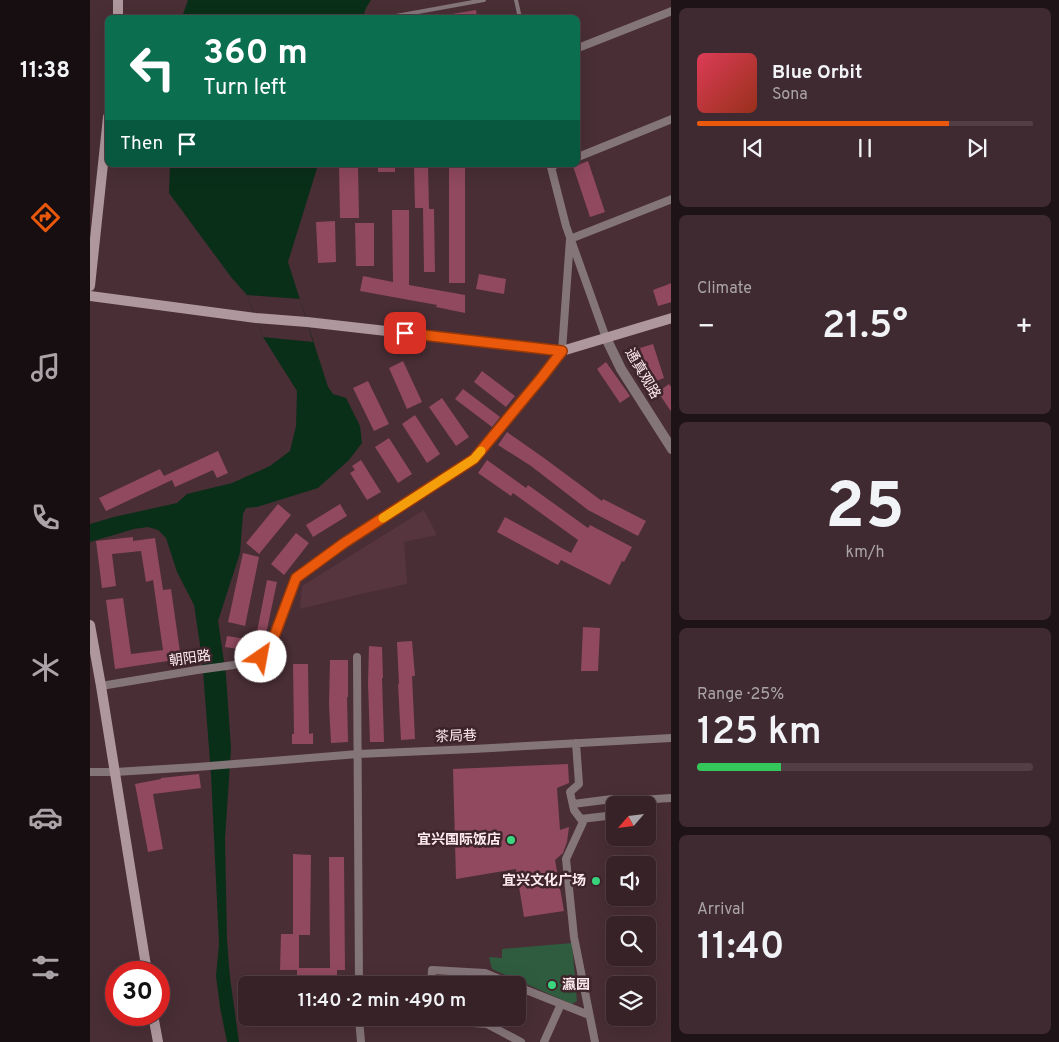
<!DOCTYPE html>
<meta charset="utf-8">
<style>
body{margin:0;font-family:Overpass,"Noto Sans SC",sans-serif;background:#3e2a30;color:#f1f3f6;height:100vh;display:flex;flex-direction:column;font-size:19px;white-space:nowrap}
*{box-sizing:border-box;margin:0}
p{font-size:16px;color:#aaa4a8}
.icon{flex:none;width:28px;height:28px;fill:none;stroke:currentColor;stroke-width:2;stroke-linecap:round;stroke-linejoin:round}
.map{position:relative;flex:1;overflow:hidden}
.details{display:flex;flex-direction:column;gap:8px;padding:8px;background:#1e1316;width:388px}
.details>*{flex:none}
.hud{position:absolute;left:15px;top:15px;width:475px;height:152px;border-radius:8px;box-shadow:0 5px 20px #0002,0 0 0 1px #513f45;background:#0b6e4f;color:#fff;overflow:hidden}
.needle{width:32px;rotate:242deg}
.controls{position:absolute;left:516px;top:796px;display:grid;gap:10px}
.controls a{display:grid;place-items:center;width:50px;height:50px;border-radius:8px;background:#372228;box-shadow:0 5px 20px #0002,0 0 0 1px #513f45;font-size:25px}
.speed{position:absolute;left:15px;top:961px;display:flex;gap:10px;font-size:25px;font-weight:700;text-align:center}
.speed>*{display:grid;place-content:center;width:65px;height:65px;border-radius:50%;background:#372228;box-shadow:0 5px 20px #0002,0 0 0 1px #513f45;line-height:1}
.speed .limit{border:8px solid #d22;background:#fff;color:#111}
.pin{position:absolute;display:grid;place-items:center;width:42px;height:42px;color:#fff;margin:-21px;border-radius:10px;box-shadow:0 2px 8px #0006}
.me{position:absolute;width:55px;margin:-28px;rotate:33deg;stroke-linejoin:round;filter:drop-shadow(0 0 4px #0008)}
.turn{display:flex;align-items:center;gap:18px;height:105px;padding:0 15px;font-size:22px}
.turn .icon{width:65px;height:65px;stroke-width:2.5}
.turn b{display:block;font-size:35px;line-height:42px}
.then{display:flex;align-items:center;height:48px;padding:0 15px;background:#0003;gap:10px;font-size:19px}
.big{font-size:38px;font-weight:600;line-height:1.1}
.details .card{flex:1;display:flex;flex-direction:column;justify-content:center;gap:8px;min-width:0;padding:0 18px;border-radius:8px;background:#3e2a30}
.details .dial{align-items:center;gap:0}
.dial b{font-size:65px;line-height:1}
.song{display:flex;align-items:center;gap:15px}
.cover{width:60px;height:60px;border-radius:8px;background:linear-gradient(135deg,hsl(350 70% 55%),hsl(10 70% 35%))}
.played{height:5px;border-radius:2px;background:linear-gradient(90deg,#ea580c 75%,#513f45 75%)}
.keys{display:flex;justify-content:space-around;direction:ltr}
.heat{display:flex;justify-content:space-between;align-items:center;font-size:28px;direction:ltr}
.charge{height:8px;border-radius:4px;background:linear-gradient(90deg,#34c759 25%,#513f45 0)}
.trip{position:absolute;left:148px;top:976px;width:288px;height:50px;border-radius:8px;background:#372228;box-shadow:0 5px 20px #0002,0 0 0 1px #513f45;font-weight:600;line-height:50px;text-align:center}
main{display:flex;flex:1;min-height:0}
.dock{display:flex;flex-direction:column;width:90px;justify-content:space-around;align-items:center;background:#160e10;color:#aaa4a8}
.dock .icon{width:35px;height:35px}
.dock .current{color:#ea580c}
.dock b{font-size:22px;color:#f1f3f6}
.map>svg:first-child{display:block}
</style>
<main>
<nav class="dock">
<b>11:38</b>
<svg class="icon current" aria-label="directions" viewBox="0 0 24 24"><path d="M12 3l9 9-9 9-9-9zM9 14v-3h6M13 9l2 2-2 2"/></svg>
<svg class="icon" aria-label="music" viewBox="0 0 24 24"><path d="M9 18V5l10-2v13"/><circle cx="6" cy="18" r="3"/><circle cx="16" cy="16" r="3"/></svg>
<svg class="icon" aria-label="phone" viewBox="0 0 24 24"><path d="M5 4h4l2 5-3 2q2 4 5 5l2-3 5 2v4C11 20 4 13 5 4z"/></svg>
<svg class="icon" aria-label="climate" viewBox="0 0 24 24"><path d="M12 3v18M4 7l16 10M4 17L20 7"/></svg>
<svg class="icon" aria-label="car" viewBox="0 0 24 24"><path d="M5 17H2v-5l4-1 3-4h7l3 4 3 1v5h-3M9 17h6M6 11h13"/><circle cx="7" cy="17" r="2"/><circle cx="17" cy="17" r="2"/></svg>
<svg class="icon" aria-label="filters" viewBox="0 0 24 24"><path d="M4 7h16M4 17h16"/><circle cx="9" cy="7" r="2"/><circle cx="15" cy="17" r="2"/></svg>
</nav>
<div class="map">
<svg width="582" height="1042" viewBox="0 0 582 1042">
<rect width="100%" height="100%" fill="#492e35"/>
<path fill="#57353f" d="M334,510L347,535L314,542L317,584L275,593L210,609L212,586Z"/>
<path fill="#2f5c3e" d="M482,943L487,1001L482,1004L402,969L399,957L412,958V949Z"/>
<path fill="#092f19" d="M98,0H281L276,8L273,17H92Z
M80,165H228L198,262L238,387L243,394L256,398L270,426L272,443L259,460L228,488L167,507L156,508L153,514L150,553L128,621L136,675L141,749L135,839L137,940L140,978L149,1042H137L130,1007L126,976L129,944L121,774L112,658L104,605L87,572L76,538L68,530L58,527L44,529L0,542V524L24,517L87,503L97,494L142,483L180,466L200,451L206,426L207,391L173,337L157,295L141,277L79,193Z"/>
<path fill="#492e35" d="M157,295L210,299L223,342L173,337Z"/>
<path fill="#91495f" d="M386,10L387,18H362V14Z
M498,161L515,212L500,217L483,166L488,165Z
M249,165H268L269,218H250Z
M288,165H305V172H288Z
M324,165H338L339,209H344L345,272H334L333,208H325Z
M359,165H375V283H359Z
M302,210H319V285L375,295V313L346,307L347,305L270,291L273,276L303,282Z
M245,221L246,262L228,263L226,222Z
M265,223H284V266H266Z
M389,274L416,279L414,294L386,289Z
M582,283V302L568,306L563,290Z
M563,344L574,378L561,383L550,348Z
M313,361L332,402L317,409L299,368Z
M516,362L540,396L530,403L507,369Z
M392,371L425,396L416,407L384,382Z
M278,381L299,424L284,431L263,388Z
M579,384L582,388V413L568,392Z
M373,389L410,417L402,427L365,399Z
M352,398L379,437L366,446L339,407Z
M325,415L350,454L337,463L312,424Z
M417,432L454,458L512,501L513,499L556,521L548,536L498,510L441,466L408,445Z
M299,438L322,474L308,483L285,447Z
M128,451L138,473L127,478L123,470L85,487L82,480L16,511L9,498L70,469L74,476Z
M271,460L291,492L277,500L260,473L265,470L262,466Z
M397,460L436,488L438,485L498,528L500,525L542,547L534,562L532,561L520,585L471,560L468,565L407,532L415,517L481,553L488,540L423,493L421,496L388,473Z
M188,504L201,515L169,554L156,543Z
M250,504L257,516L223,537L216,525Z
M206,533L219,543L194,575L181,564Z
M43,537V541L65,538L73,590L81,589L91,659L25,669L16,600L33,598L41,654L73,650L63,580L56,582L51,551L22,554L26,586L12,588L6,541Z
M153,553L169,557L155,626L138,622Z
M177,580L187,582L175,639L166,637Z
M493,627L510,628L508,671H491Z
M137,636L163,640L161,651L135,647Z
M322,641L325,676H322L325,739L311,740L308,684H309L307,642Z
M279,646L292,647L293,678H292L294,742H280L278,683Z
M240,660H258V697H257L258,742L241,743L239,705Z
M203,664H218L219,734L223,733V744H202V734H204Z
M478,764L479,783L467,788L470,830L479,827L477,842L473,853L465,860L474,911L434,917L426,869L366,879L363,769Z
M109,774L111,788L63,794L73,849L58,852L45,784L71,779V778Z
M203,854L221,855L220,935H209V968H240L239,857H254L255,970H247V982H207V970H190L191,934H203Z"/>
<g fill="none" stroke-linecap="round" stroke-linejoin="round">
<path stroke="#847579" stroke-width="4" d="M426,0L430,18
M295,18L394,0"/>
<path stroke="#847579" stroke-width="8" d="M488,48L582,11
M488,157L582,119
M465,165L461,167L476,226L516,338
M267,657L269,985
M11,686L107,670L144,665L171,657L179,650L206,578L254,543L384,459L452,377L472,351L480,239L582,199
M486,743L489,784L480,792L484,810L493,822L476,859L484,937L505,1042
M0,772H25L107,767L268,754L383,749L582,738
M483,804L522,799L533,801L582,798
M491,819L525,815
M341,985L342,970L395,973L424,985
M426,986L499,1015
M269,1018L271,1042
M340,1018V1020L397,1024L431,1042
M454,1042L471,1004"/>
<path stroke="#847579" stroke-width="10" d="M516,338L531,369L582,449"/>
<path stroke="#af989d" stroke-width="10" d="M28,18V0
M0,286L18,117
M0,296L166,318L217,322L472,351L582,318
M0,625L11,686L57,972
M63,1015L68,1042"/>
</g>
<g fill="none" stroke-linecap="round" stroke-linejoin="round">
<defs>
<path id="route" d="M171,657L179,650L206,578L254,543L384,459L452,377L472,351L315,333"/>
</defs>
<use href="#route" stroke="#983908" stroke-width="12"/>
<use href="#route" stroke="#ea580c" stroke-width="9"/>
<path stroke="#f59e0b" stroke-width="9" d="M293,518L384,459L391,451"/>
</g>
<g fill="#3ad77f" stroke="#3e242b" stroke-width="2">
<circle cx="421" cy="840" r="5"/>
<circle cx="506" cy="881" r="5"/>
<circle cx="462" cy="985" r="5"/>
</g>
<g text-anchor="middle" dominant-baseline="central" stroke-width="5" stroke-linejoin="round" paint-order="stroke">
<g font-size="14" fill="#ffecf1" stroke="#3e242b">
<text transform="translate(552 374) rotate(60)">通真观路</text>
<text transform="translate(100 659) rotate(-8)">朝阳路</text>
<text transform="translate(366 737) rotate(-2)">茶局巷</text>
</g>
<g font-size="14" font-weight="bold" fill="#ffecf1" stroke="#3e242b" text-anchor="end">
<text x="411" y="840">宜兴国际饭店</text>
<text x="496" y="881">宜兴文化广场</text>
<text x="472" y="985" text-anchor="start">瀛园</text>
</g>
</g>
</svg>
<div class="controls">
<a><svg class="needle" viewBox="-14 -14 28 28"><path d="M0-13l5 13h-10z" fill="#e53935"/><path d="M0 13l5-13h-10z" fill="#aaa4a8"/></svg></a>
<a><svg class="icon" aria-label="sound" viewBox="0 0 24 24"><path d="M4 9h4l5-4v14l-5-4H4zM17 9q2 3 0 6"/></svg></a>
<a><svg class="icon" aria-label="search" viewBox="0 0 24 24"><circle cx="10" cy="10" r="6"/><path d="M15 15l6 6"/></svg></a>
<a><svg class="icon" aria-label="layers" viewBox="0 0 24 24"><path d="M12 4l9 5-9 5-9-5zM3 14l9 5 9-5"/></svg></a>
</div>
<div class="speed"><div class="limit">30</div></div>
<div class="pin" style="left:315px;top:333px;background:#d93025"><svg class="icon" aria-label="arrive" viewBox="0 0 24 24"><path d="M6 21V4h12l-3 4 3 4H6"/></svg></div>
<svg class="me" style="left:171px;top:657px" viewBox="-20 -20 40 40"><circle r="19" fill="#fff"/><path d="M0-13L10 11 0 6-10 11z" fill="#ea580c"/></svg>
<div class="trip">11:40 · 2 min · 490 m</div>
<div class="hud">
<div class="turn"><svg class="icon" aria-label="left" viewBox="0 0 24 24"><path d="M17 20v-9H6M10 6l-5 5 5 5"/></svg><div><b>360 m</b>Turn left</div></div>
<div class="then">Then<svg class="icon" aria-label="arrive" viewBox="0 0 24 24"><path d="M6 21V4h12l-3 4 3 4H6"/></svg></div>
</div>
</div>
<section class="details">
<div class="card">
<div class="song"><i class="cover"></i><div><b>Blue Orbit</b><p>Sona</p></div></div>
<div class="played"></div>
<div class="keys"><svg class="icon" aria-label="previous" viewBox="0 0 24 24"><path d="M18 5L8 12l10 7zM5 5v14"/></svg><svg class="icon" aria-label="pause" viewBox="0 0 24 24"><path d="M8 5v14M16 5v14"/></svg><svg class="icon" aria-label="next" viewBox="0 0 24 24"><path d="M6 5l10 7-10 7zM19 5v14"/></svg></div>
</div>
<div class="card"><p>Climate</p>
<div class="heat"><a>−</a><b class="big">21.5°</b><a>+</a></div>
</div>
<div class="card dial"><b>25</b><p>km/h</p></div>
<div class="card"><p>Range · 25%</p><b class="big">125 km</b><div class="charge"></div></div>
<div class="card"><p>Arrival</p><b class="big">11:40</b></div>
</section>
</main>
